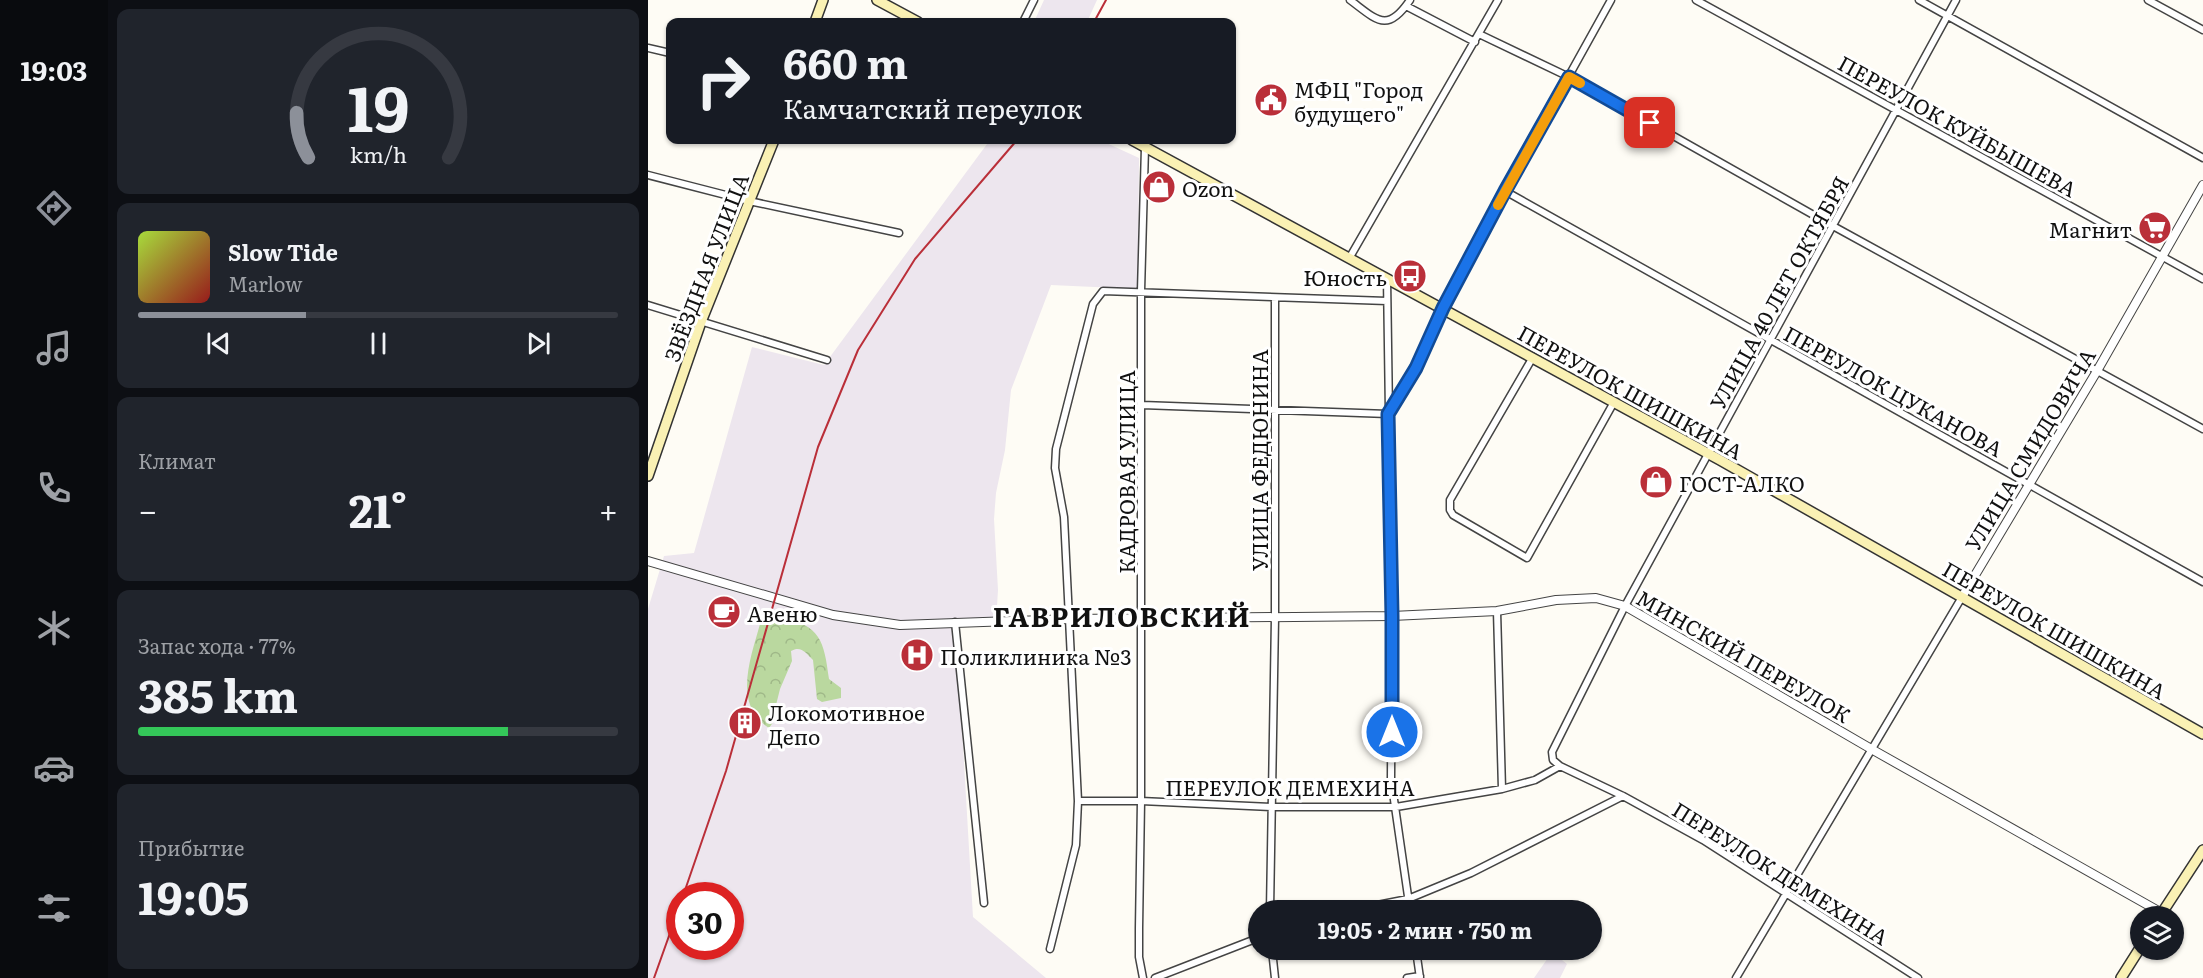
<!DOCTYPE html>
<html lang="ru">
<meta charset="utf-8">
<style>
body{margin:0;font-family:Literata,serif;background:#20242c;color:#f1f3f6;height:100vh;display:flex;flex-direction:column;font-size:22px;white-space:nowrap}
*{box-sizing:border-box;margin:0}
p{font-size:20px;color:#9ea1a6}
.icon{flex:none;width:33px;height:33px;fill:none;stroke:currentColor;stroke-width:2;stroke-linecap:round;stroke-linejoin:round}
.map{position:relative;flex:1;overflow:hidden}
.sheet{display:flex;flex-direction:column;gap:9px;padding:9px;background:#0d0f14;width:540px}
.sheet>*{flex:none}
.top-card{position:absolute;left:18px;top:18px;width:570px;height:126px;border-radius:12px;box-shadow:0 2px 4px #0004;background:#171b24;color:#f1f3f6;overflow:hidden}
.controls{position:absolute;left:1482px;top:906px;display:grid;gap:12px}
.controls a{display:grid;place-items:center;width:54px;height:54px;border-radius:50%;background:#171b24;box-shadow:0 2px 4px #0004;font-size:30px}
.speed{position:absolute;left:18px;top:882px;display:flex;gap:12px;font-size:30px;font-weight:700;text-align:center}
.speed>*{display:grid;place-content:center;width:78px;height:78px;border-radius:50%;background:#171b24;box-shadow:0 2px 4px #0004;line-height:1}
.speed .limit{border:9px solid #d22;background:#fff;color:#111}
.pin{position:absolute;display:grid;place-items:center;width:51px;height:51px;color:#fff;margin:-26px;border-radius:12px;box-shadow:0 3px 9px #0006}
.me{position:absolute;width:66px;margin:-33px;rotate:0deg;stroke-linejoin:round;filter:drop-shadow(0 0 4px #0008)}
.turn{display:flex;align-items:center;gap:21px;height:126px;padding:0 18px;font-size:27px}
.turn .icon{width:78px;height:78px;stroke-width:2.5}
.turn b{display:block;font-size:42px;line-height:51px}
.big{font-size:45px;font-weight:700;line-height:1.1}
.sheet .widget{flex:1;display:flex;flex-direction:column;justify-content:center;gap:9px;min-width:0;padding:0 21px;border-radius:12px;background:#20242c}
.sheet .dial{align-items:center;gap:0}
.dial svg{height:156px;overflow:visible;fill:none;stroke:#363941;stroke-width:7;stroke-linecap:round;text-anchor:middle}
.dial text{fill:#f1f3f6;stroke:none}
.song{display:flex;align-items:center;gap:18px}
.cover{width:72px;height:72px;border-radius:9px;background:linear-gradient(135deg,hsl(80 70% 55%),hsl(0 70% 35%))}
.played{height:6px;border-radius:3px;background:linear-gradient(90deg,#8c9099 35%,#363941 35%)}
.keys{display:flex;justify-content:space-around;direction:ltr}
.heat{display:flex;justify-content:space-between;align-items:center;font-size:33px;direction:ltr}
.charge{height:9px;border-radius:4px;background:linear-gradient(90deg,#34c759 77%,#363941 0)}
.trip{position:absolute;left:600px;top:900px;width:354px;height:60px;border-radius:30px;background:#171b24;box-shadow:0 2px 4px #0004;font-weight:700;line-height:60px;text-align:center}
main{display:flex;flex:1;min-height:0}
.tabs{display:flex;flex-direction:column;width:108px;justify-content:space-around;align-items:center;background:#090b0e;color:#9ea1a6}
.tabs .icon{width:42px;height:42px}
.tabs .current{color:#8c9099}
.tabs b{font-size:27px;color:#f1f3f6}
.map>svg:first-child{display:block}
</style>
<main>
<nav class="tabs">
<b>19:03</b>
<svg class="icon current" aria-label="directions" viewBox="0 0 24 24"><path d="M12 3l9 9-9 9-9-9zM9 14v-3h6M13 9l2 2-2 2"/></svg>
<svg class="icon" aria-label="music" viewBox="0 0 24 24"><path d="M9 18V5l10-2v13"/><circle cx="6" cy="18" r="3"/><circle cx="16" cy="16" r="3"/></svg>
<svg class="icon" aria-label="phone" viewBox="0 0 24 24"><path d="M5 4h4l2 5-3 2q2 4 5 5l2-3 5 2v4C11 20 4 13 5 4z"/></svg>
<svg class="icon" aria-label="climate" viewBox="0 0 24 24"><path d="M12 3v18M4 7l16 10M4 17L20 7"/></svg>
<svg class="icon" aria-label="car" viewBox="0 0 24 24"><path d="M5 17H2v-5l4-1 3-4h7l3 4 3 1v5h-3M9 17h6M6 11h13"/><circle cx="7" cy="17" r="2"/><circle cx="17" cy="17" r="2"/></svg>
<svg class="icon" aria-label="filters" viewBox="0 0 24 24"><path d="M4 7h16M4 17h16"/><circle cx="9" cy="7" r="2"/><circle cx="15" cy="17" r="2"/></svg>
</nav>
<section class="sheet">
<div class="widget dial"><svg viewBox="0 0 100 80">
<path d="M14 69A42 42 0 1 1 86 69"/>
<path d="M14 69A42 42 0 0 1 8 46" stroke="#8c9099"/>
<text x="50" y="56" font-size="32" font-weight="700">19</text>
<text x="50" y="72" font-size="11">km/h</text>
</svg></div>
<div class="widget">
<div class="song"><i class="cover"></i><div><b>Slow Tide</b><p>Marlow</p></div></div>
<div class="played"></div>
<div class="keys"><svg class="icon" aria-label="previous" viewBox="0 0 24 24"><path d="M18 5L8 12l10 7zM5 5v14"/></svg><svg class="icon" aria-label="pause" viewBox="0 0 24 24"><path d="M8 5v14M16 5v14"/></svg><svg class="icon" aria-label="next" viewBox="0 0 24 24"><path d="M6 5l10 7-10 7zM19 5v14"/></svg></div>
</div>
<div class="widget"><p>Климат</p>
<div class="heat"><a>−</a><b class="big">21°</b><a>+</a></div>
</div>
<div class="widget"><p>Запас хода · 77%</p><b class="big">385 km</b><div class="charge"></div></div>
<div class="widget"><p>Прибытие</p><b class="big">19:05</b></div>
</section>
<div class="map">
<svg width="1555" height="978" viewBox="0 0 1555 978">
<defs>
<pattern id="forest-crowns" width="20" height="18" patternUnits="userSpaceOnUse" patternTransform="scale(1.5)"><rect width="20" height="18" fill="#bad89f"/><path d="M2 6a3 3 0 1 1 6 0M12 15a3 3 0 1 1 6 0" fill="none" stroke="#9fb888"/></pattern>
</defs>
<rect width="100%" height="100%" fill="#fefcf5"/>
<path fill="#ede6ee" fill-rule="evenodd" d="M396,0H449L439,22H386Z
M342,140H452L491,158L490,289L403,285L363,390L357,450L348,493L346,519L350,590L348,622L308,625L325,917L398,978H0V609L16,556L46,553L104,347L176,365ZM32,896H82V946H32Z
M904,952L919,964L912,978H886Z"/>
<path fill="url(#forest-crowns)" d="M131,617C173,625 176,641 181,679L193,688V698L174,702L169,699L165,660C158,653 153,645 143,651L144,661L132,689L127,709L126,721L121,728C84,705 103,657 112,624L122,618Z"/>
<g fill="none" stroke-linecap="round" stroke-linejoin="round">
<defs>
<path id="minor" d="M702,0C729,20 739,34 762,0
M1048,0L1555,279
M1271,0L1555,158
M1500,0L1555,30
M758,6L827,42
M375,22L386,0
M831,34L921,77L1185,226L1555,429
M0,48L22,53
M0,175L101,201L251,233
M857,191L1555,582
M702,257L850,0
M739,278L744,616L743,779L762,910
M0,305L179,360
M885,357L802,500V510L805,515L879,558L966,402
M494,405L740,414L768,368L795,308L857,191L963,0
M849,611L854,789
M307,622L336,903
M912,766L975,796L1055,840L1270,978
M430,801H493L623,807H748L854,789L887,780L912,766L905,760L904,752L977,606L1308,0
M622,910L627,618V298
M704,910L760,899L823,873L975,796
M402,949L428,845L430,801L416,517L407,468L408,449L445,304L455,291L739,301
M624,950L627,978
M768,950L772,978
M495,978L491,957V928L493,801V291L497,147
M507,978L610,938
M759,978L772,976
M1088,978L1314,597"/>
<path id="tertiary" d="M0,561L185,615L252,625L422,619L744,616L849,611L908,600L948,598L977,606L1225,750L1514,913
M1314,597L1449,371L1555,185"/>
<path id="secondary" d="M229,0L270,22
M167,22L175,0
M484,140L1072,460L1555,734
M0,476L53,322L126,140
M1512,916L1555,850
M1473,978L1492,948"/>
</defs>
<use href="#minor" stroke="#444" stroke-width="9"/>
<use href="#tertiary" stroke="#444" stroke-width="10"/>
<use href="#secondary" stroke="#333" stroke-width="12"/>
<use href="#minor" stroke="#fff" stroke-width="6"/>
<use href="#tertiary" stroke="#fff" stroke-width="8"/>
<use href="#secondary" stroke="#faf1b4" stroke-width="9"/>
<path stroke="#ba2f39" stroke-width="2" d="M446,22L458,0
M35,896L78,771L170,447L210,350L267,259L369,140
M6,978L32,905"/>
</g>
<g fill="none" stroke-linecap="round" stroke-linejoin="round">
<defs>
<path id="route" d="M744,732V616L740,414L768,368L795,308L857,191L921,77L1002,123"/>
</defs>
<use href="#route" stroke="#114b97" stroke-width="15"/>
<use href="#route" stroke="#1a73e8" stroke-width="10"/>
<path stroke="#f59e0b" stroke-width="10" d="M850,205L921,77L932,83"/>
</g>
<defs>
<symbol id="civic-disc" viewBox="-11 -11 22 22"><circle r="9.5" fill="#ba2f39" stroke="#fff"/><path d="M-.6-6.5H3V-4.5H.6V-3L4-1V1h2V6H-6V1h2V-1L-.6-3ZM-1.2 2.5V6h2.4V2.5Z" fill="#fff"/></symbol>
<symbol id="shop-disc" viewBox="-11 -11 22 22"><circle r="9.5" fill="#ba2f39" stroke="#fff"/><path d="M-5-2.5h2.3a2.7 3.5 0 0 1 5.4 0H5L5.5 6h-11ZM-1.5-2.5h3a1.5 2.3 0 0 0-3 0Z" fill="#fff"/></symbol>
<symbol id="supermarket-disc" viewBox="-11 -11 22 22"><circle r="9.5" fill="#ba2f39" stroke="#fff"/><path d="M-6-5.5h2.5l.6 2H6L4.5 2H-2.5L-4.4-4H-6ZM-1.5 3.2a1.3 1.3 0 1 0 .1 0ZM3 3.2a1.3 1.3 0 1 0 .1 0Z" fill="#fff"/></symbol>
<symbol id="bus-disc" viewBox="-11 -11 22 22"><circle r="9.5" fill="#ba2f39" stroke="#fff"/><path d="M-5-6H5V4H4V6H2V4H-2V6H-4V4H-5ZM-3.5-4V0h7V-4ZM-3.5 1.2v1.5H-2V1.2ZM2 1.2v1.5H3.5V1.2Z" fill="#fff"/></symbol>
<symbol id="cafe-disc" viewBox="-11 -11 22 22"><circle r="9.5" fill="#ba2f39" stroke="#fff"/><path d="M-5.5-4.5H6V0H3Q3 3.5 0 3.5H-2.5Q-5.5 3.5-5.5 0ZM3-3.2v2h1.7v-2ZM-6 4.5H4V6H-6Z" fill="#fff"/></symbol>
<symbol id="hospital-disc" viewBox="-11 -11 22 22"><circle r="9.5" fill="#ba2f39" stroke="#fff"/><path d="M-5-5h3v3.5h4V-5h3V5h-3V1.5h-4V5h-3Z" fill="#fff"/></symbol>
<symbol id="building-disc" viewBox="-11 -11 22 22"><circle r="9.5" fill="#ba2f39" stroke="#fff"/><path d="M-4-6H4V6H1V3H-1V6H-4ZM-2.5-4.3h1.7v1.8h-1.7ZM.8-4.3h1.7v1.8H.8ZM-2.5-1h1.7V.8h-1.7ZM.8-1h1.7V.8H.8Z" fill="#fff"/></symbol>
</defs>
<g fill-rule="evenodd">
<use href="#civic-disc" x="604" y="81" width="38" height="38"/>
<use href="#shop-disc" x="492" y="168" width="38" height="38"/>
<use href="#supermarket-disc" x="1488" y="209" width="38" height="38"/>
<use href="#bus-disc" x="743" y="257" width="38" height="38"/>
<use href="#shop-disc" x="989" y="463" width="38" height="38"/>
<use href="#cafe-disc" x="57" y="593" width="38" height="38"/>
<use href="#hospital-disc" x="250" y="636" width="38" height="38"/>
<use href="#building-disc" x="78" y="704" width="38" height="38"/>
</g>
<g text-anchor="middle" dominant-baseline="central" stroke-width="6" stroke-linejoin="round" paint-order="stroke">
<g font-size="21" fill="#111" stroke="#fff" text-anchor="start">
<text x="646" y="88">МФЦ "Город<tspan x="646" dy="24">будущего"</tspan></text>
<text x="534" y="187">Ozon</text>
<text x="1484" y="228" text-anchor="end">Магнит</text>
<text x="739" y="276" text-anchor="end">Юность</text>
<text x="1031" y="482">ГОСТ-АЛКО</text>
<text x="99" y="612">Авеню</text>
<text x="292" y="655">Поликлиника №3</text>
<text x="120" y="711">Локомотивное<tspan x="120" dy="24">Депо</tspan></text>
</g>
<g font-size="21" fill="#111" stroke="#fff">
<text transform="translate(1310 125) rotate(29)">ПЕРЕУЛОК КУЙБЫШЕВА</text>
<text transform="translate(57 267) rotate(-69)">ЗВЁЗДНАЯ УЛИЦА</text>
<text transform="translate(1130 292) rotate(-61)">УЛИЦА 40 ЛЕТ ОКТЯБРЯ</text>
<text transform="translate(1246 390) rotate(29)">ПЕРЕУЛОК ЦУКАНОВА</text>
<text transform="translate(983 391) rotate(29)">ПЕРЕУЛОК ШИШКИНА</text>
<text transform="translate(1381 449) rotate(-59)">УЛИЦА СМИДОВИЧА</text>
<text transform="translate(610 460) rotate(-90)">УЛИЦА ФЕДЮНИНА</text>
<text transform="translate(477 472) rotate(-90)">КАДРОВАЯ УЛИЦА</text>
<text transform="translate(1407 629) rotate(30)">ПЕРЕУЛОК ШИШКИНА</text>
<text transform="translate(1096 655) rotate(30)">МИНСКИЙ ПЕРЕУЛОК</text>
<text x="642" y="786">ПЕРЕУЛОК ДЕМЕХИНА</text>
<text transform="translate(1133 872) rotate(32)">ПЕРЕУЛОК ДЕМЕХИНА</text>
</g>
<g font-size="27" font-weight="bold" letter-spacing="1.5" fill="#111" stroke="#fff">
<text x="474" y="615">ГАВРИЛОВСКИЙ</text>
</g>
</g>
</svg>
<div class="controls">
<a><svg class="icon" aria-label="layers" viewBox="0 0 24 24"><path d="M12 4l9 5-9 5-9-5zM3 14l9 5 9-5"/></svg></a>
</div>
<div class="speed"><div class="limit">30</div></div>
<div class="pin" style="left:1002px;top:123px;background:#d93025"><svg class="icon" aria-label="arrive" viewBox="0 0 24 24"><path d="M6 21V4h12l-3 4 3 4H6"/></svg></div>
<svg class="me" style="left:744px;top:732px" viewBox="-20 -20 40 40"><circle r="17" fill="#1a73e8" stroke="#fff" stroke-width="3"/><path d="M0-11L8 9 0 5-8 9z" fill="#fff"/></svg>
<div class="trip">19:05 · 2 мин · 750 m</div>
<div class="top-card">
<div class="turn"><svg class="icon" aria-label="right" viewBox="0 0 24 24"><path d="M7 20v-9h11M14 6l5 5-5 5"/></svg><div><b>660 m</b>Камчатский переулок</div></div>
</div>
</div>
</main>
